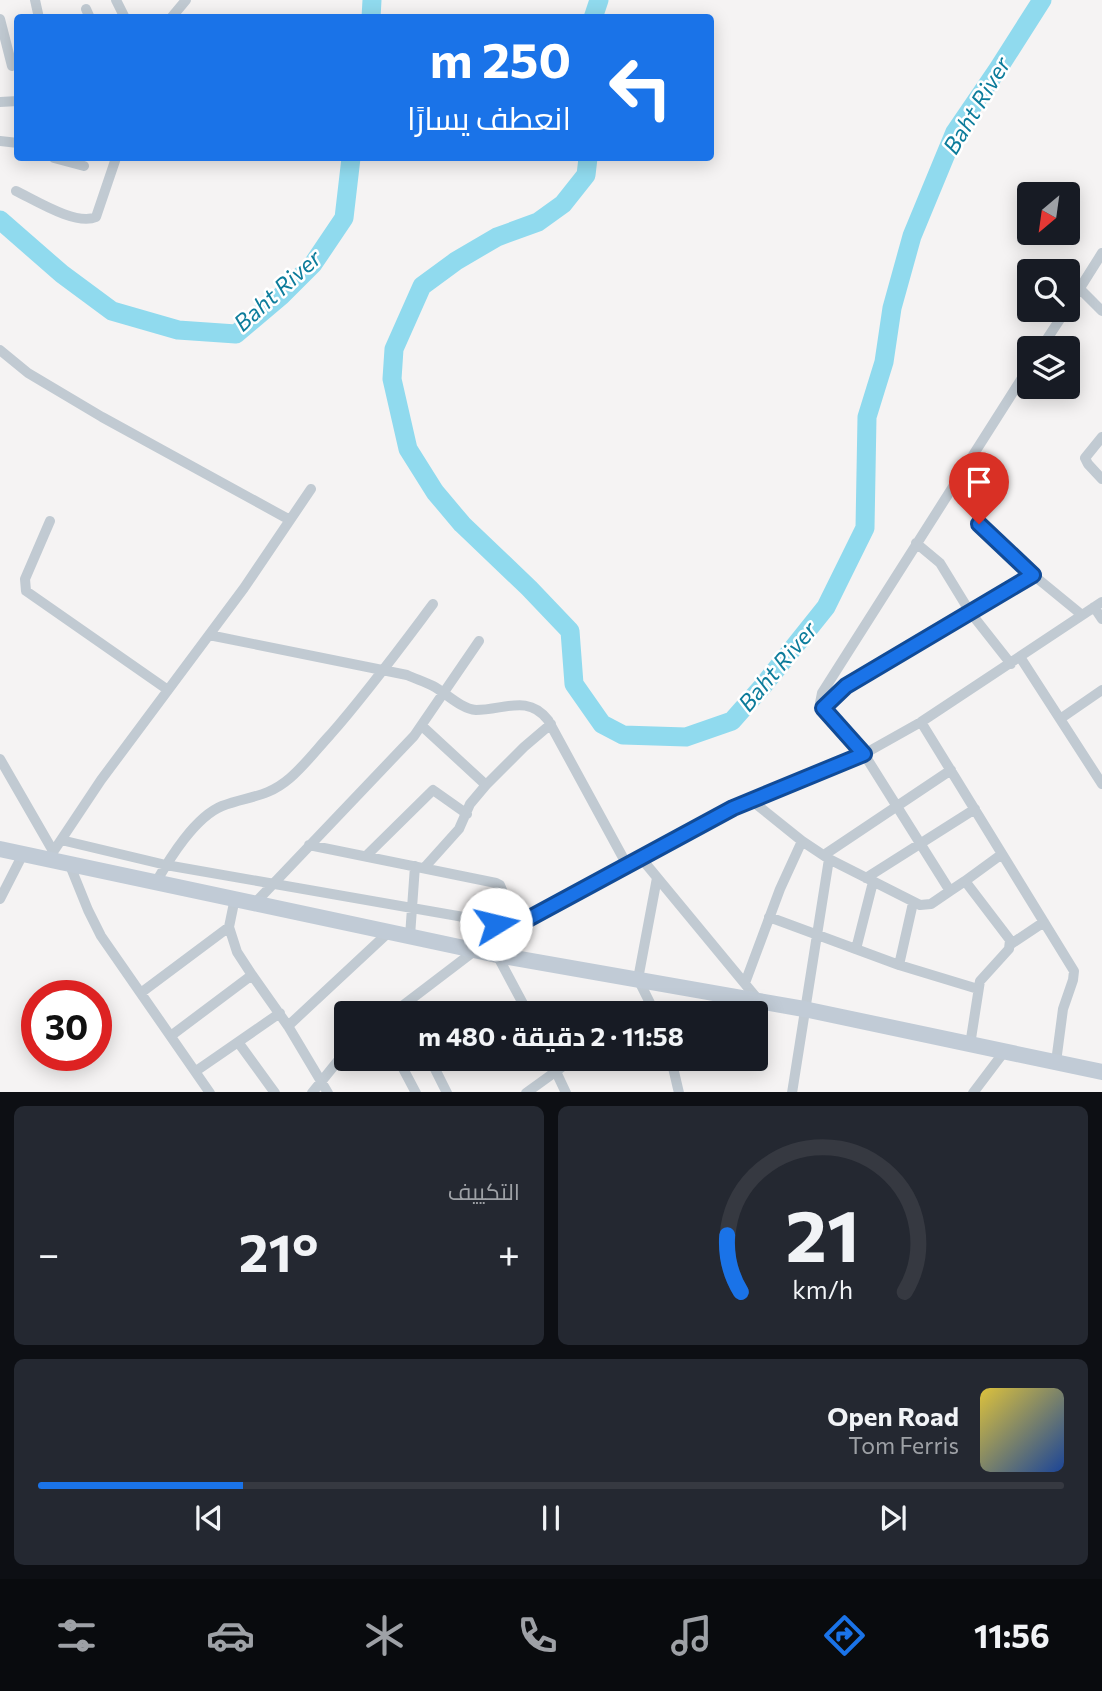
<!DOCTYPE html>
<html lang="ar">
<meta charset="utf-8">
<style>
body{margin:0;font-family:Commissioner,Cairo,sans-serif;background:#242831;color:#f1f3f6;direction:rtl;height:100vh;display:flex;flex-direction:column;font-size:26px;white-space:nowrap}
*{box-sizing:border-box;margin:0}
p{font-size:23px;color:#9ea1a6}
.icon{flex:none;width:38px;height:38px;fill:none;stroke:currentColor;stroke-width:2;stroke-linecap:round;stroke-linejoin:round}
.map{position:relative;height:1092px;overflow:hidden;direction:ltr}
.sheet{display:flex;flex-direction:column;gap:14px;padding:14px;background:#0d0f14;flex:1}
.sheet>*{flex:none}
.guide{position:absolute;left:14px;top:14px;width:700px;height:147px;border-radius:7px;box-shadow:0 4px 18px #0003;direction:rtl;background:#1a73e8;color:#fff;overflow:hidden}
.needle{width:46px;rotate:209deg}
.controls{position:absolute;left:1017px;top:182px;display:grid;gap:14px}
.controls a{display:grid;place-items:center;width:63px;height:63px;border-radius:7px;background:#171b24;box-shadow:0 4px 18px #0003;font-size:35px}
.speed{position:absolute;left:21px;top:980px;display:flex;gap:14px;font-size:35px;font-weight:700;text-align:center}
.speed>*{display:grid;place-content:center;width:91px;height:91px;border-radius:50%;background:#171b24;box-shadow:0 4px 18px #0003;line-height:1}
.speed .limit{border:10px solid #d22;background:#fff;color:#111}
.pin{position:absolute;display:grid;place-items:center;width:60px;height:60px;color:#fff;margin:-72px -30px;border-radius:50% 50% 50% 0;rotate:-45deg;box-shadow:0 0 7px #0007}
.pin .icon{rotate:45deg}
.me{position:absolute;width:77px;margin:-38px;rotate:81deg;stroke-linejoin:round;filter:drop-shadow(0 0 5px #0008)}
.turn{display:flex;align-items:center;gap:24px;height:147px;padding:0 28px;font-size:32px}
.turn .icon{width:91px;height:91px;stroke-width:2.5}
.turn b{display:block;font-size:49px;line-height:60px}
.big{font-size:52px;font-weight:700;line-height:1.1}
.sheet .tile{flex:1;display:flex;flex-direction:column;justify-content:center;gap:10px;min-width:0;padding:0 24px;border-radius:10px;background:#242831}
.sheet .dial{align-items:center;gap:0}
.dial svg{height:182px;overflow:visible;fill:none;stroke:#363941;stroke-width:7;stroke-linecap:round;text-anchor:middle}
.dial text{fill:#f1f3f6;stroke:none}
.song{display:flex;align-items:center;gap:21px}
.cover{width:84px;height:84px;border-radius:10px;background:linear-gradient(135deg,hsl(50 70% 55%),hsl(220 70% 35%))}
.played{height:7px;border-radius:4px;background:linear-gradient(90deg,#1a73e8 20%,#363941 20%)}
.keys{display:flex;justify-content:space-around;direction:ltr}
.heat{display:flex;justify-content:space-between;align-items:center;font-size:38px;direction:ltr}
.sheet .tiles{flex:1;display:grid;gap:14px;grid-template-columns:1fr 1fr}
.tile:last-child{grid-column:span 2}
.trip{position:absolute;left:334px;top:1001px;width:434px;height:70px;border-radius:7px;background:#171b24;box-shadow:0 4px 18px #0003;font-weight:700;line-height:70px;text-align:center;direction:rtl}
.tab-bar{display:flex;height:112px;justify-content:space-around;align-items:center;background:#090b0e;color:#9ea1a6}
.tab-bar .icon{width:49px;height:49px}
.tab-bar .selected{color:#1a73e8}
.tab-bar b{font-size:32px;color:#f1f3f6}
.map>svg:first-child{display:block}
</style>
<div class="map">
<svg width="1102" height="1093" viewBox="0 0 1102 1093">
<rect width="100%" height="100%" fill="#f5f3f3"/>
<g fill="none" stroke-linecap="round" stroke-linejoin="round">
<path stroke="#90daee" stroke-width="19" d="M371,18L372,0
M593,18L599,0
M588,158L586,175L563,204L538,222L497,237L456,261L422,286L394,349L392,379L408,449L435,492L462,524L529,588L570,631L574,684L602,724L623,735L686,737L732,721L762,687L826,607L865,528L867,417L884,362L892,308L912,236L955,132L998,69L1042,0
M0,220L62,274L112,311L178,330L236,334L281,296L313,264L344,218L351,158"/>
<path stroke="#c1cad2" stroke-width="10" d="M35,0L39,18
M116,0L125,18
M86,9L90,18
M171,18L186,0
M0,19L12,66
M0,102L18,101
M0,141L18,143
M54,158L84,166
M16,191C35,200 76,226 96,217L116,158
M1079,288L1102,311
M1068,307L1102,253
M1041,348L1066,310
M0,350L28,373L102,417L290,520
M1102,437L1085,458L1088,464L1102,479
M50,521L25,579L26,591L168,690
M979,525L1021,565L1082,615
M916,543L940,563L970,612L1011,664
M1094,607L1102,619
M209,635L407,675C416,679 425,682 433,686C446,693 461,709 476,710C504,710 528,694 548,720L627,865
M1020,657L1102,784
M823,708L846,686L1033,575
M1060,719L1102,690
M921,722L1074,971L1073,980L1063,1009L1056,1062
M422,726L486,785
M0,759L53,851
M751,800L802,841L829,859L792,1093
M61,840L166,865L515,926
M309,845L496,883L500,885L502,890L496,924
M824,855L951,770
M366,856L433,790L467,814
M49,858L101,780L244,588L311,489
M641,858L760,1002
M829,859L920,905L931,904L950,891
M69,863L88,910L101,936L210,1093
M424,868L459,829L470,804L486,785L524,747L551,724
M866,878L975,809
M965,881L1002,854
M156,882C170,858 195,817 222,806C248,796 267,798 290,778C305,765 317,749 330,735C367,693 400,648 433,604
M235,898L229,927L237,952L252,975
M0,899L23,854
M255,903L414,736L479,641
M769,917L899,965L978,989
M410,936L415,866
M1011,944L1044,922
M856,949L873,882
M497,955L528,1013
M899,965L913,903
M745,983L780,889L802,841
M142,992L229,927
M393,1013L477,949L515,926L751,800L823,772L864,754L921,722L1102,602
M655,1013L638,979L657,878
M288,1026L390,931
M172,1035L252,975L288,1026L328,1093
M238,1042L275,1093
M970,1045L980,981L1009,949L1010,940L965,881L950,891L864,754L823,708L820,703L822,693L1029,367
M398,1059L416,1093
M430,1059L447,1093
M550,1059L566,1093
M671,1059L679,1093
M196,1071L280,1013
M312,1093L346,1051
M526,1093L573,1059
M973,1093L1004,1052"/>
<path stroke="#c1cbd6" stroke-width="16" d="M0,849L497,955L804,1009L1102,1072"/>
</g>
<g fill="none" stroke-linecap="round" stroke-linejoin="round">
<defs>
<path id="route" d="M496,924L515,926L733,808L864,754L823,708L846,686L1033,575L979,524"/>
</defs>
<use href="#route" stroke="#114b97" stroke-width="18"/>
<use href="#route" stroke="#1a73e8" stroke-width="12"/>
</g>
<g text-anchor="middle" dominant-baseline="central" stroke-width="5" stroke-linejoin="round" paint-order="stroke">
<g font-size="23" font-style="italic" fill="#0c7c9b" stroke="#fff">
<text transform="translate(976 105) rotate(-59)">Baht River</text>
<text transform="translate(277 290) rotate(-42)">Baht River</text>
<text transform="translate(777 666) rotate(-50)">Baht River</text>
</g>
</g>
</svg>
<div class="controls">
<a><svg class="needle" viewBox="-14 -14 28 28"><path d="M0-13l5 13h-10z" fill="#e53935"/><path d="M0 13l5-13h-10z" fill="#9ea1a6"/></svg></a>
<a><svg class="icon" aria-label="search" viewBox="0 0 24 24"><circle cx="10" cy="10" r="6"/><path d="M15 15l6 6"/></svg></a>
<a><svg class="icon" aria-label="layers" viewBox="0 0 24 24"><path d="M12 4l9 5-9 5-9-5zM3 14l9 5 9-5"/></svg></a>
</div>
<div class="speed"><div class="limit">30</div></div>
<div class="pin" style="left:979px;top:524px;background:#d93025"><svg class="icon" aria-label="arrive" viewBox="0 0 24 24"><path d="M6 21V4h12l-3 4 3 4H6"/></svg></div>
<svg class="me" style="left:496px;top:924px" viewBox="-20 -20 40 40"><circle r="19" fill="#fff"/><path d="M0-13L10 11 0 6-10 11z" fill="#1a73e8"/></svg>
<div class="trip">11:58 · 2 دقيقة · 480 m</div>
<div class="guide">
<div class="turn"><svg class="icon" aria-label="left" viewBox="0 0 24 24"><path d="M17 20v-9H6M10 6l-5 5 5 5"/></svg><div><b>250 m</b>انعطف يسارًا</div></div>
</div>
</div>
<section class="sheet">
<div class="tiles">
<div class="tile dial"><svg viewBox="0 0 100 80">
<path d="M14 69A42 42 0 1 1 86 69"/>
<path d="M14 69A42 42 0 0 1 8 44" stroke="#1a73e8"/>
<text x="50" y="56" font-size="32" font-weight="700">21</text>
<text x="50" y="72" font-size="11">km/h</text>
</svg></div>
<div class="tile"><p>التكييف</p>
<div class="heat"><a>−</a><b class="big">21°</b><a>+</a></div>
</div>
<div class="tile">
<div class="song"><i class="cover"></i><div><b>Open Road</b><p>Tom Ferris</p></div></div>
<div class="played"></div>
<div class="keys"><svg class="icon" aria-label="previous" viewBox="0 0 24 24"><path d="M18 5L8 12l10 7zM5 5v14"/></svg><svg class="icon" aria-label="pause" viewBox="0 0 24 24"><path d="M8 5v14M16 5v14"/></svg><svg class="icon" aria-label="next" viewBox="0 0 24 24"><path d="M6 5l10 7-10 7zM19 5v14"/></svg></div>
</div>
</div>
</section>
<nav class="tab-bar">
<b>11:56</b>
<svg class="icon selected" aria-label="directions" viewBox="0 0 24 24"><path d="M12 3l9 9-9 9-9-9zM9 14v-3h6M13 9l2 2-2 2"/></svg>
<svg class="icon" aria-label="music" viewBox="0 0 24 24"><path d="M9 18V5l10-2v13"/><circle cx="6" cy="18" r="3"/><circle cx="16" cy="16" r="3"/></svg>
<svg class="icon" aria-label="phone" viewBox="0 0 24 24"><path d="M5 4h4l2 5-3 2q2 4 5 5l2-3 5 2v4C11 20 4 13 5 4z"/></svg>
<svg class="icon" aria-label="climate" viewBox="0 0 24 24"><path d="M12 3v18M4 7l16 10M4 17L20 7"/></svg>
<svg class="icon" aria-label="car" viewBox="0 0 24 24"><path d="M5 17H2v-5l4-1 3-4h7l3 4 3 1v5h-3M9 17h6M6 11h13"/><circle cx="7" cy="17" r="2"/><circle cx="17" cy="17" r="2"/></svg>
<svg class="icon" aria-label="filters" viewBox="0 0 24 24"><path d="M4 7h16M4 17h16"/><circle cx="9" cy="7" r="2"/><circle cx="15" cy="17" r="2"/></svg>
</nav>
